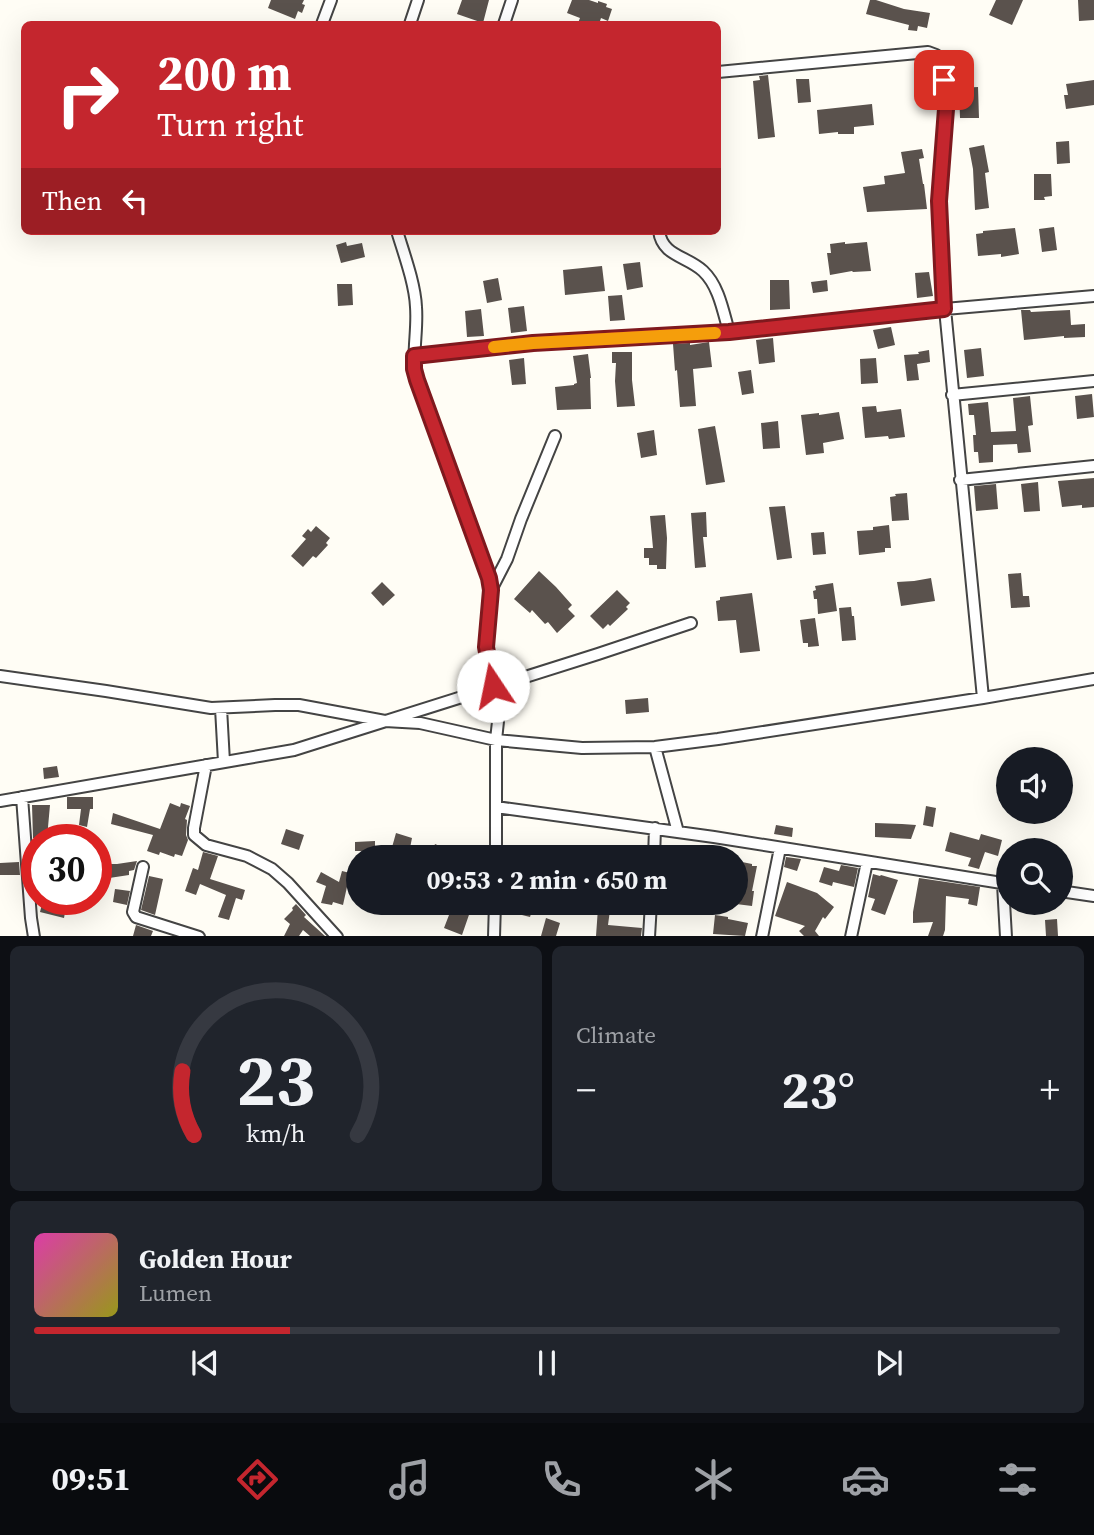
<!DOCTYPE html>
<meta charset="utf-8">
<style>
body{margin:0;font-family:"Source Serif 4",serif;background:#20242c;color:#f1f3f6;height:100vh;display:flex;flex-direction:column;font-size:26px;white-space:nowrap}
*{box-sizing:border-box;margin:0}
p{font-size:23px;color:#9ea1a6}
.icon{flex:none;width:38px;height:38px;fill:none;stroke:currentColor;stroke-width:2;stroke-linecap:round;stroke-linejoin:round}
.map{position:relative;height:936px;overflow:hidden}
.sheet{display:flex;flex-direction:column;gap:10px;padding:10px;background:#0d0f14;flex:1}
.sheet>*{flex:none}
.top-card{position:absolute;left:21px;top:21px;width:700px;height:214px;border-radius:10px;box-shadow:0 7px 28px #0002;background:#c4262e;color:#fff;overflow:hidden}
.buttons{position:absolute;left:996px;top:747px;display:grid;gap:14px}
.buttons a{display:grid;place-items:center;width:77px;height:77px;border-radius:50%;background:#171b24;box-shadow:0 7px 28px #0002;font-size:35px}
.speed{position:absolute;left:21px;top:824px;display:flex;gap:14px;font-size:35px;font-weight:700;text-align:center}
.speed>*{display:grid;place-content:center;width:91px;height:91px;border-radius:50%;background:#171b24;box-shadow:0 7px 28px #0002;line-height:1}
.speed .limit{border:10px solid #d22;background:#fff;color:#111}
.pin{position:absolute;display:grid;place-items:center;width:60px;height:60px;color:#fff;margin:-30px;border-radius:14px;box-shadow:0 4px 10px #0006}
.me{position:absolute;width:77px;margin:-38px;rotate:349deg;stroke-linejoin:round;filter:drop-shadow(0 0 5px #0008)}
.turn{display:flex;align-items:center;gap:24px;height:147px;padding:0 21px;font-size:32px}
.turn .icon{width:91px;height:91px;stroke-width:2.5}
.turn b{display:block;font-size:49px;line-height:60px}
.then{display:flex;align-items:center;height:66px;padding:0 21px;background:#0003;gap:14px;font-size:26px}
.big{font-size:52px;font-weight:700;line-height:1.1}
.sheet .tile{flex:1;display:flex;flex-direction:column;justify-content:center;gap:10px;min-width:0;padding:0 24px;border-radius:10px;background:#20242c}
.sheet .dial{align-items:center;gap:0}
.dial svg{height:182px;overflow:visible;fill:none;stroke:#363941;stroke-width:7;stroke-linecap:round;text-anchor:middle}
.dial text{fill:#f1f3f6;stroke:none}
.song{display:flex;align-items:center;gap:21px}
.cover{width:84px;height:84px;border-radius:10px;background:linear-gradient(135deg,hsl(320 70% 55%),hsl(60 70% 35%))}
.played{height:7px;border-radius:4px;background:linear-gradient(90deg,#c4262e 25%,#363941 25%)}
.keys{display:flex;justify-content:space-around;direction:ltr}
.heat{display:flex;justify-content:space-between;align-items:center;font-size:38px;direction:ltr}
.sheet .tiles{flex:1;display:grid;gap:10px;grid-template-columns:1fr 1fr}
.tile:last-child{grid-column:span 2}
.trip{position:absolute;left:346px;top:845px;width:402px;height:70px;border-radius:35px;background:#171b24;box-shadow:0 7px 28px #0002;font-weight:700;line-height:70px;text-align:center}
.tabs{display:flex;height:112px;justify-content:space-around;align-items:center;background:#090b0e;color:#9ea1a6}
.tabs .icon{width:49px;height:49px}
.tabs .active{color:#c4262e}
.tabs b{font-size:32px;color:#f1f3f6}
.map>svg:first-child{display:block}
</style>
<div class="map">
<svg width="1094" height="937" viewBox="0 0 1094 937">
<rect width="100%" height="100%" fill="#fffdf5"/>
<path fill="#5a524d" d="M271,0H304L302,4L305,5L302,13L298,11L295,19L268,8Z
M462,0H489L483,23L457,14Z
M572,0H589L598,3V1L607,4L606,7L612,9L608,21L601,18L599,24H583L578,23L580,18L567,13Z
M870,0H876L904,9L930,13L927,28L918,26L917,31L908,30L909,25L866,14Z
M996,0H1023L1012,25L989,15Z
M1078,0H1094V20L1079,21Z
M768,75L775,137L758,139L753,81L760,80L759,76Z
M796,79H809L811,102L798,103Z
M1094,80V105L1066,109L1064,95H1068L1066,84Z
M978,87L979,118H960L959,88Z
M872,104L874,125L854,127V134H838V132L819,134L817,110Z
M1069,141L1070,163L1057,164L1056,142Z
M984,145L989,172L985,173L989,208L975,210L973,169L969,148Z
M922,149L924,158L919,159L923,184H924L927,209L867,212L863,187L885,184L884,176L905,173L901,152Z
M1034,174H1051L1052,196L1044,197L1045,200H1034Z
M1054,227L1057,250L1042,252L1039,229Z
M1015,228L1019,254L1001,257V254L978,256L976,234L983,233V231Z
M346,242L347,246L362,243L365,257L341,263L336,245Z
M845,242V244L867,242L871,271L853,272L852,271L830,275L827,253H831L830,244Z
M640,262L643,287L627,290L623,264Z
M602,266L605,291L565,295L563,270Z
M929,272L933,296L917,298L915,273Z
M498,278L502,300L487,303L483,281Z
M770,280H789L790,309L770,310Z
M827,280L828,291L813,293L811,282Z
M337,284H352L353,305L338,306Z
M622,295L625,320L610,321L608,296Z
M524,306L527,331L511,333L508,308Z
M481,309L484,336L467,337L465,311Z
M1021,310H1030L1031,312L1070,310L1071,325L1085,324V337L1064,338V336L1024,340Z
M891,327L895,345L878,349L873,330Z
M773,338L775,362L759,364L756,340Z
M709,342L712,367L693,369L696,406L680,407L677,370L675,371L673,344L690,343V345Z
M981,348L984,376L967,378L964,350Z
M929,350L930,362L917,364L919,380L907,381L904,355L919,354L918,352Z
M612,352H632V380L635,406L617,407L615,381L616,363H612Z
M588,354L591,378H590L591,409L557,410L555,387L574,385V384L577,383L573,356Z
M524,358L526,384L512,385L509,360Z
M876,358L878,383L861,384L860,359Z
M751,370L754,393L742,395L738,372Z
M1092,394L1094,417L1077,419L1075,396Z
M1030,396L1033,425L1028,426L1031,452L1018,453L1017,444L993,445V462L979,463L978,452H974L973,435H976L974,415H969L968,404L988,402L991,432L1016,431L1013,398Z
M876,406L877,412L901,409L905,437L889,439L888,436L865,438L862,407Z
M839,412L844,439L823,443L824,453L806,455L801,415L819,413V415Z
M778,421L780,448L763,449L761,423Z
M715,426L725,482L706,485L698,429Z
M654,430L657,455L641,458L637,433Z
M1094,478V507L1082,508V505L1062,507L1058,481Z
M1038,482L1040,511L1024,512L1021,484Z
M996,484L998,509L976,511L974,486Z
M907,493L909,520L892,521L890,497L896,496L895,494Z
M785,506L792,558L777,560L769,507Z
M706,512L707,537H703L706,567L695,568L691,513Z
M665,515L667,538L666,569H657V565H649V558H644V548H653L650,516Z
M889,525L891,548H885V552L859,555L857,531L873,530V527Z
M316,526L330,538L326,543L328,545L316,558L313,556L303,567L291,556L306,539L302,536L308,529L311,532Z
M824,532L826,554L813,555L811,533Z
M539,571L556,587L572,605L568,609L575,616L557,633L548,622L545,624L532,610L530,613L514,599Z
M1021,573L1023,596H1029L1030,607L1011,608L1008,574Z
M931,578L935,601L901,606L897,582L914,581Z
M382,582L395,595L383,606L371,593Z
M833,583L837,611L818,614L817,599H814L813,591L816,590L815,586Z
M617,590L630,603L626,607L628,609L610,626L608,624L603,629L590,616Z
M752,593L760,651L740,653L736,620L718,621L716,601L720,600V597Z
M851,607L852,616H854L856,640L842,641L839,608Z
M815,618L819,646L808,647V643H803L800,620Z
M648,698L649,712L626,714L625,700Z
M57,766L59,777L44,779L43,768Z
M67,797H93V809H90L87,827L79,825L81,809H67Z
M170,803L180,807L181,803L190,806L185,819L187,820L186,835L188,840L182,856L175,854L174,857L160,852L159,855L147,851L153,835L111,824L113,813L160,829Z
M32,805H50L47,838H33Z
M926,806L936,808L933,827L923,825Z
M875,823L902,824L916,825L911,839L875,837Z
M776,825L793,828L792,837L774,834Z
M286,829L304,835L299,850L281,844Z
M950,832L979,840L981,834L1002,840L998,856L985,852L979,869L968,866L971,858L945,851Z
M396,833L412,838L408,858H389Z
M375,841V851H355V842Z
M435,844L449,850L446,858H430Z
M203,852L218,856L210,879L245,890L242,900L236,898L229,920L218,917L226,895L200,884L196,895L185,891L193,868L198,870Z
M786,857L801,859L797,871L784,867Z
M137,861L134,870L129,871V875L96,880V864H117Z
M737,861L752,864V866H757L752,891H754L752,906L736,904L739,878H737Z
M19,862L20,875H0V863Z
M841,865L858,868L854,887L833,882L832,886L819,882L824,867L839,871Z
M342,871L350,873L343,905L333,902L332,905L321,903L326,886L316,882L321,872L339,882Z
M873,874L880,876L881,875L898,880L885,915L871,910L875,899L868,897Z
M149,876L163,879L155,915L141,910Z
M919,878L980,887L977,906L968,904L969,899L946,896L945,930L943,936H928L933,922L913,923V912Z
M787,882L817,893L834,907L825,919L823,917L815,931L819,936H804L799,931L805,926L775,916Z
M115,889L130,891L127,905L113,902Z
M43,900H55L67,902L64,918L40,912Z
M450,903H455L471,909L462,935L444,928L449,915L446,913Z
M516,903L533,907L530,917L514,913Z
M296,904L306,915L304,917L325,936H310L303,930L299,936H284L290,924L284,919L293,910L292,908Z
M598,908L610,910L608,925L642,928L641,936H596Z
M715,915L728,917V919L748,923L745,936L713,934Z
M546,918L560,923L556,936H541Z
M1057,919L1058,936H1046L1045,920Z
M136,925L153,931L151,936H133Z"/>
<g fill="none" stroke-linecap="round" stroke-linejoin="round">
<defs>
<path id="minor" d="M322,24L331,0
M410,24L418,0
M504,24L512,0
M718,72L928,52L936,55L940,61L944,80L946,109L939,202L945,309L983,698
M397,231C404,254 415,284 416,307C418,332 411,356 417,380L489,578L491,590L486,647L493,686
M659,231C662,256 687,256 703,271C719,286 723,311 729,332
M414,356L533,343L729,332L945,309L1094,296
M952,395L1094,381
M960,480L1094,466
M491,590L507,559L521,519L555,436
M0,676L106,691L211,708L275,705H299L385,721L420,723L496,740L582,748L655,747L718,739L983,698L1094,679
M221,708L224,762
M655,747L678,832
M206,765L194,828V835L206,845L247,856L272,869L288,883L337,937
M22,797L31,918L34,937
M0,801L294,750L598,654L691,623
M496,807L714,837L1008,884
M496,858V740L502,684
M654,858L655,828
M143,867L133,912L136,917L199,937
M1003,884L1006,937
M1060,891L1094,896
M494,937L495,903
M649,937L651,903
M762,937L780,848
M851,937L867,862"/>
</defs>
<use href="#minor" stroke="#444" stroke-width="14"/>
<use href="#minor" stroke="#fff" stroke-width="10"/>
</g>
<g fill="none" stroke-linecap="round" stroke-linejoin="round">
<defs>
<path id="route" d="M493,686L486,647L491,590L489,578L417,380L414,369V356L533,343L729,332L944,309L939,201L946,109L944,80"/>
</defs>
<use href="#route" stroke="#7f191e" stroke-width="18"/>
<use href="#route" stroke="#c4262e" stroke-width="12"/>
<path stroke="#f59e0b" stroke-width="12" d="M494,347L533,343L715,333"/>
</g>
</svg>
<div class="buttons">
<a><svg class="icon" aria-label="sound" viewBox="0 0 24 24"><path d="M4 9h4l5-4v14l-5-4H4zM17 9q2 3 0 6"/></svg></a>
<a><svg class="icon" aria-label="search" viewBox="0 0 24 24"><circle cx="10" cy="10" r="6"/><path d="M15 15l6 6"/></svg></a>
</div>
<div class="speed"><div class="limit">30</div></div>
<div class="pin" style="left:944px;top:80px;background:#d93025"><svg class="icon" aria-label="arrive" viewBox="0 0 24 24"><path d="M6 21V4h12l-3 4 3 4H6"/></svg></div>
<svg class="me" style="left:493px;top:686px" viewBox="-20 -20 40 40"><circle r="19" fill="#fff"/><path d="M0-13L10 11 0 6-10 11z" fill="#c4262e"/></svg>
<div class="trip">09:53 · 2 min · 650 m</div>
<div class="top-card">
<div class="turn"><svg class="icon" aria-label="right" viewBox="0 0 24 24"><path d="M7 20v-9h11M14 6l5 5-5 5"/></svg><div><b>200 m</b>Turn right</div></div>
<div class="then">Then<svg class="icon" aria-label="left" viewBox="0 0 24 24"><path d="M17 20v-9H6M10 6l-5 5 5 5"/></svg></div>
</div>
</div>
<section class="sheet">
<div class="tiles">
<div class="tile dial"><svg viewBox="0 0 100 80">
<path d="M14 69A42 42 0 1 1 86 69"/>
<path d="M14 69A42 42 0 0 1 9 41" stroke="#c4262e"/>
<text x="50" y="56" font-size="32" font-weight="700">23</text>
<text x="50" y="72" font-size="11">km/h</text>
</svg></div>
<div class="tile"><p>Climate</p>
<div class="heat"><a>−</a><b class="big">23°</b><a>+</a></div>
</div>
<div class="tile">
<div class="song"><i class="cover"></i><div><b>Golden Hour</b><p>Lumen</p></div></div>
<div class="played"></div>
<div class="keys"><svg class="icon" aria-label="previous" viewBox="0 0 24 24"><path d="M18 5L8 12l10 7zM5 5v14"/></svg><svg class="icon" aria-label="pause" viewBox="0 0 24 24"><path d="M8 5v14M16 5v14"/></svg><svg class="icon" aria-label="next" viewBox="0 0 24 24"><path d="M6 5l10 7-10 7zM19 5v14"/></svg></div>
</div>
</div>
</section>
<nav class="tabs">
<b>09:51</b>
<svg class="icon active" aria-label="directions" viewBox="0 0 24 24"><path d="M12 3l9 9-9 9-9-9zM9 14v-3h6M13 9l2 2-2 2"/></svg>
<svg class="icon" aria-label="music" viewBox="0 0 24 24"><path d="M9 18V5l10-2v13"/><circle cx="6" cy="18" r="3"/><circle cx="16" cy="16" r="3"/></svg>
<svg class="icon" aria-label="phone" viewBox="0 0 24 24"><path d="M5 4h4l2 5-3 2q2 4 5 5l2-3 5 2v4C11 20 4 13 5 4z"/></svg>
<svg class="icon" aria-label="climate" viewBox="0 0 24 24"><path d="M12 3v18M4 7l16 10M4 17L20 7"/></svg>
<svg class="icon" aria-label="car" viewBox="0 0 24 24"><path d="M5 17H2v-5l4-1 3-4h7l3 4 3 1v5h-3M9 17h6M6 11h13"/><circle cx="7" cy="17" r="2"/><circle cx="17" cy="17" r="2"/></svg>
<svg class="icon" aria-label="filters" viewBox="0 0 24 24"><path d="M4 7h16M4 17h16"/><circle cx="9" cy="7" r="2"/><circle cx="15" cy="17" r="2"/></svg>
</nav>
